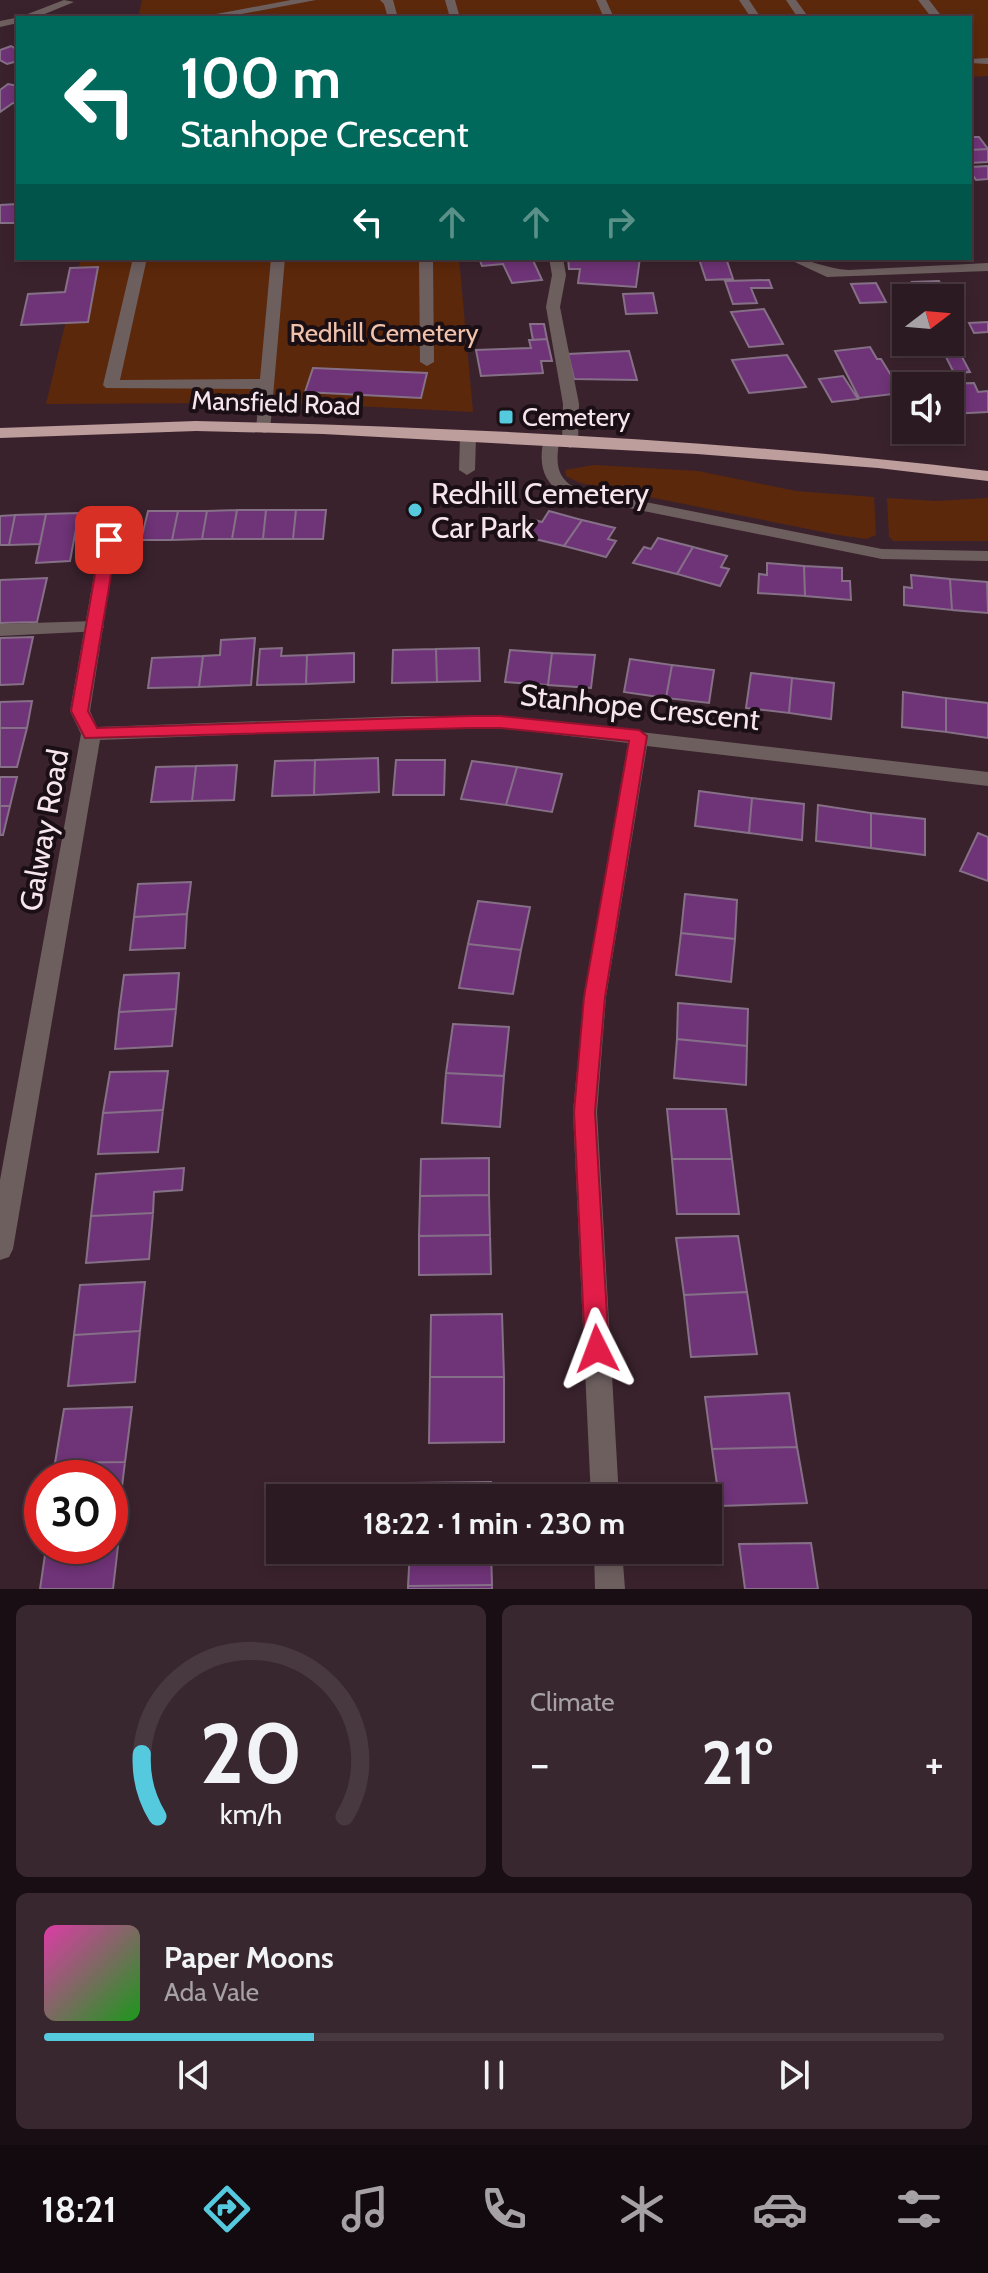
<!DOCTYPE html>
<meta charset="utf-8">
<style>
body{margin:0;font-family:Cabin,sans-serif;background:#38272f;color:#f1f3f6;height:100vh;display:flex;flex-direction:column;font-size:30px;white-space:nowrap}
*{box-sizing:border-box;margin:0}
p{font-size:26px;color:#a6a1a5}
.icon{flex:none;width:44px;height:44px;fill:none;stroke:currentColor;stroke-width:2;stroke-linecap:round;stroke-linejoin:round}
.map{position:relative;height:1589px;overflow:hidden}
.panel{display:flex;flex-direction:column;gap:16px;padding:16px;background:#180e13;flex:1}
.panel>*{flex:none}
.top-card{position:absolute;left:16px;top:16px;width:956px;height:244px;border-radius:0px;box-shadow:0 4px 12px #0003,0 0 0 2px #483840;background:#00695c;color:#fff;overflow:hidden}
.needle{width:52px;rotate:74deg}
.buttons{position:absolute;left:892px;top:284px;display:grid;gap:16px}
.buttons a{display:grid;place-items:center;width:72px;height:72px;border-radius:0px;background:#2c1a22;box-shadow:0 4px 12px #0003,0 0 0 2px #483840;font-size:40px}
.speed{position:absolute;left:24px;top:1460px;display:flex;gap:16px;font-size:40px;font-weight:700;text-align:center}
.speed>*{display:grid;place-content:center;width:104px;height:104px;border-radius:50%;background:#2c1a22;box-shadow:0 4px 12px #0003,0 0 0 2px #483840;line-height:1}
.speed .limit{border:12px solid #d22;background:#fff;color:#111}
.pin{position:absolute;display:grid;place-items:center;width:68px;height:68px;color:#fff;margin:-34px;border-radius:16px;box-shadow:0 4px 12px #0006}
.me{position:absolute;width:88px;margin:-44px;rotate:357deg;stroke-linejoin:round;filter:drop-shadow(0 0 6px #0008)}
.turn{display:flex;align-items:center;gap:28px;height:168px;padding:0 32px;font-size:36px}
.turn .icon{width:104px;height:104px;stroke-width:2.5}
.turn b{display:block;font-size:56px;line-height:68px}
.lanes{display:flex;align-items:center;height:76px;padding:0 32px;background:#0003;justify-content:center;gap:40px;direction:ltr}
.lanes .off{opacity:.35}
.big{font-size:60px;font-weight:800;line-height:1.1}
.panel .widget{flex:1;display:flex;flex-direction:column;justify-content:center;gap:12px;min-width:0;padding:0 28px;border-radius:12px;background:#38272f}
.panel .dial{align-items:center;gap:0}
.dial svg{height:208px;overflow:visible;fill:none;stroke:#483840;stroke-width:7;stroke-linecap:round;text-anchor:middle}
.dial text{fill:#f1f3f6;stroke:none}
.song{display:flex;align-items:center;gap:24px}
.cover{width:96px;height:96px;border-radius:12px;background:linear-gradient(135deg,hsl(320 70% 55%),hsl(120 70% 35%))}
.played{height:8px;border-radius:4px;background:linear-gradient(90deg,#55cadf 30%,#483840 30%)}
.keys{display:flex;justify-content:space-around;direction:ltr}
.heat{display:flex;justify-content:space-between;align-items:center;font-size:44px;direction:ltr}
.panel .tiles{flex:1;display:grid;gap:16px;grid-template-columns:1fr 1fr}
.widget:last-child{grid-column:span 2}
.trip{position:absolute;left:266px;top:1484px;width:456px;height:80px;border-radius:0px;background:#2c1a22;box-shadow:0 4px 12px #0003,0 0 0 2px #483840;font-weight:800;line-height:80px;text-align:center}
.menu{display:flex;height:128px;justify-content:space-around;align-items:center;background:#120a0e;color:#a6a1a5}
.menu .icon{width:56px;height:56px}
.menu .on{color:#55cadf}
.menu b{font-size:36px;color:#f1f3f6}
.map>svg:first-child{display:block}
</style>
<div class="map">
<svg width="988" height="1589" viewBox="0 0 988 1589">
<rect width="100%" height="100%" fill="#3a222d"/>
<path fill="#5c280b" d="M142,0H988V76L970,77V18H138Z
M81,258H459L473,412L297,403L294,395L238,394L230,403L46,404Z
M594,465L698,471L796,491L874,497L876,535L866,539L838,535L580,483L566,476L565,470Z
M887,498L937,501L988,498V541H894L889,537Z"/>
<path fill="#6f3377" stroke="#857087" stroke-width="2" d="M11,46L18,50V61L7,64L0,60V50Z
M8,84L18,86V104L13,103L0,112V90Z
M970,137H979L988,149L970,150Z
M988,149V162L970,163V150Z
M988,166V179L976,180L970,171V167Z
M18,200V223H0V205L17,204Z
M479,258H532L542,280L512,283L503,264L482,266Z
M568,258H640L636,287L578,283L580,269H569Z
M726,258L733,279L706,280L699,259Z
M98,267L88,322L21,325L28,294L65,292L70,268Z
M769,280L772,288H751L757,303L733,304L725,281Z
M939,281L949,298H921L912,282Z
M876,283L886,302L860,303L851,284Z
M653,293L657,313L626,314L623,294Z
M764,309L783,344L749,347L731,312Z
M988,322V332L974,333L969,323Z
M530,324H544L547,339L533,340Z
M547,339L552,361H541L543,373L481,376L476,350L531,348L529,340Z
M870,347L877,359H881L902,393L859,398L835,351Z
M629,351L637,380L574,379L568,354Z
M787,355L806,387L749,393L732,360Z
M945,355H961L970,372L954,373Z
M313,368L427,373L421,398L305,392Z
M843,376L858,399L832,402L819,379Z
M974,383L978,392L988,391V412L950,414V386L933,384Z
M237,510L232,539H202L207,511Z
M237,510H266L263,539H232Z
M266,510H296L293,539H263Z
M296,510H326L323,539H293Z
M148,511H178L172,540H141Z
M178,511H207L202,539L172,540Z
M549,511L582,520L564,546L523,536L534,520L542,522Z
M79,513L70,561L36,563L46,514Z
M46,514L40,544L9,545L15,515Z
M15,515L9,545H0V516Z
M582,520L615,528L608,539L616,541L606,557L564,546Z
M658,538L693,547L677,574L633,563L644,547L651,549Z
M693,547L727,556L721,567L729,569L720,586L677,574Z
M767,563L804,566L805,596L758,593L759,574L767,575Z
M804,566L842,568V581H850L851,600L805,596Z
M911,575L950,579L952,610L904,605V587L912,588Z
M47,578L37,622L0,623V580Z
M950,579L987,582L988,613L952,610Z
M33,637L23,684L0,685V638Z
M255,638L251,685L199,687L203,656L220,655L221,640Z
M282,648L281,656L307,655L306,684L257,685L260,649Z
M479,648L480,681L437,682L436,649Z
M436,649L437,682L392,683L393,650Z
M510,650L552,653L548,685L505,682Z
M354,653V682L306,684L307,655Z
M552,653L595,655L591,688L548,685Z
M203,656L199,687L148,688L152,658Z
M630,659L672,665L666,698L624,692Z
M672,665L714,670L709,703L666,698Z
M751,673L792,678L789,713L746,708Z
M792,678L834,683L831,719L789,713Z
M903,692L946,698V732L902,727Z
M946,698L988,703V738L946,732Z
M32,701L27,728H0V702Z
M0,728H27L17,767H0Z
M378,758L379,792L314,795L315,760Z
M315,760L314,795L272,796L275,761Z
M396,760H445L444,795H393Z
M472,761L517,767L506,805L461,799Z
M237,765L234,800L192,801L196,766Z
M196,766L192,801L151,802L156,767Z
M517,767L562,774L552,812L506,805Z
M0,777H17L10,806H0Z
M699,791L752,798L749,833L695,826Z
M752,798L804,804L802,840L749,833Z
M818,805L871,813V848L816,841Z
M0,806H10L3,835H0Z
M871,813L925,819V855L871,848Z
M978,833L988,837V881L960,871Z
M191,882L187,914L134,917L138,884Z
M685,894L737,900L735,939L681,933Z
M478,901L530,907L521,950L468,944Z
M187,914L185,948L130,950L134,917Z
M681,933L735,939L731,982L676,975Z
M468,944L521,950L513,994L459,988Z
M179,973L176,1009L119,1012L124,975Z
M678,1003L748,1009L747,1046L677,1039Z
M176,1009L172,1046L115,1049L119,1012Z
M453,1024L509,1027L504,1076L446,1073Z
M677,1039L747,1046L746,1085L674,1078Z
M168,1071L163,1110L103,1113L110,1072Z
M446,1073L504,1076L500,1127L442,1123Z
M667,1109H726L732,1159H672Z
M163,1110L158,1152L98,1154L103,1113Z
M489,1158V1195L420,1196L421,1159Z
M672,1159H732L739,1214H677Z
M184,1168L182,1190L154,1192L153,1213L91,1216L96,1174Z
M489,1195L490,1235L419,1236L420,1196Z
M153,1213L149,1259L86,1263L91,1216Z
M490,1235L491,1274L419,1275V1236Z
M738,1236L747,1292L684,1295L676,1238Z
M145,1282L140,1331L74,1335L80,1285Z
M747,1292L757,1354L691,1357L684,1295Z
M502,1314L504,1377H430L431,1315Z
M140,1331L135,1382L68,1386L74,1335Z
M430,1377H504V1442L429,1443Z
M789,1393L797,1447L712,1449L705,1397Z
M132,1407L125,1462L55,1463L64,1409Z
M797,1447L807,1503L720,1506L712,1449Z
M125,1462L118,1519H110V1478H53L55,1463Z
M491,1482V1498H411V1483Z
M811,1543L818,1589H745L739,1544Z
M118,1546L113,1589H40L46,1548Z
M410,1550H491L492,1585L408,1586Z
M492,1585V1589H408V1586Z"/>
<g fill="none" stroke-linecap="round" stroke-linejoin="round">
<path fill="#6e5f5f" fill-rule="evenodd" d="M291,0H316L220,18H195Z
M380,0H393L398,18H388L384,4Z
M445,0H455L460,18H450Z
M596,0H606L614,18H604Z
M739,0H749L761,18H751Z
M786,0H796L809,18H798Z
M918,0H929L943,18H932Z
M988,58V64L970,63V59Z
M133,258H147L120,380L260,379L271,258H285L270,431L264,433L256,428L260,389L106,388L103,385Z
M419,258H433L434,362L427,366L420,362Z
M468,432L476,437L475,470L467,475L459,470L460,437Z
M95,621L104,627L101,631L0,636V624Z"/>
<path fill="#6e5f5f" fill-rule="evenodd" d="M64,0L74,2L35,18H18V23L0,27V21L20,17Z
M549,258H563L566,275L560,307L579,404L578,443L570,448L562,443L563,404L546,307L552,275Z
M786,258C809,258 826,269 849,270L988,263V271L827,277Z
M551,437L559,442C556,463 556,477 575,488L882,549L988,551V561L882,559L564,495C543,482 539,466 543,442Z
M112,513L120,518L90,711L97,727L407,716H501L988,772V786L647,746L606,997L597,1112L619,1498H591L573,1112L584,997L628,743L501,728H407L100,740L13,1249L9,1257L0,1260V1180L81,734L70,711L104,518Z
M594,1550H622L625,1589H595Z"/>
<path fill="#be9d9d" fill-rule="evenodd" d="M196,421C460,427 726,440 988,471V481L878,468L697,454L323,434L196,431L0,438V428Z"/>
</g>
<path fill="#e11d48" stroke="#92132f" stroke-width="2" d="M109,535L117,540L88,711L97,728L470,716H501L639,730L647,736L605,997L595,1112L609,1349L606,1357L597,1361L589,1357L585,1349L574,1112L584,997L629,741L501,728H470L85,738L71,711L101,540Z"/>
<g fill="#55cadf" stroke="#1a0f14" stroke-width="3">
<rect x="498" y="409" width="16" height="16" rx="4"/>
<circle cx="415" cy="510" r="8"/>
</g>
<g text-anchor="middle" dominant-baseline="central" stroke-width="8" stroke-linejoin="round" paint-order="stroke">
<g font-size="26" fill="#f0c1ab" stroke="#1a0f14">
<text x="384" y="333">Redhill Cemetery</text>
</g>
<g font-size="26" fill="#f7e5ec" stroke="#1a0f14">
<text transform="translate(276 403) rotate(2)">Mansfield Road</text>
</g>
<g font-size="26" fill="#f7e5ec" stroke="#1a0f14" text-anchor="start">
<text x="522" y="417">Cemetery</text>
</g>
<g font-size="30" fill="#f7e5ec" stroke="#1a0f14" text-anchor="start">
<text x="431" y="493">Redhill Cemetery<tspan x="431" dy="34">Car Park</tspan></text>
</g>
<g font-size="30" fill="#f7e5ec" stroke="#1a0f14">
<text transform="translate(640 707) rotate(6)">Stanhope Crescent</text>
<text transform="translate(44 830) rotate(-80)">Galway Road</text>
</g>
</g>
</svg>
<div class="buttons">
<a><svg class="needle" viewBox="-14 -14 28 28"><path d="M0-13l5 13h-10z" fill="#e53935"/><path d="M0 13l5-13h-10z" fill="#a6a1a5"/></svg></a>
<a><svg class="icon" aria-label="sound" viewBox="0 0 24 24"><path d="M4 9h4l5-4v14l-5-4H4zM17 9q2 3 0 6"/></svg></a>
</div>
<div class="speed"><div class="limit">30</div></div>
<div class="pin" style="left:109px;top:540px;background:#d93025"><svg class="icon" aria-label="arrive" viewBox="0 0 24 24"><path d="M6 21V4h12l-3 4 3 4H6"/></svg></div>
<svg class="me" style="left:597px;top:1349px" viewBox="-20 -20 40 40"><path d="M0-17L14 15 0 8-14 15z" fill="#e11d48" stroke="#fff" stroke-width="4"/></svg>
<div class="trip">18:22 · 1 min · 230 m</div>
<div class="top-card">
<div class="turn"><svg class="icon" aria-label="left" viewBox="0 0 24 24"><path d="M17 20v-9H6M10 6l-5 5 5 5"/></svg><div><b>100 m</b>Stanhope Crescent</div></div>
<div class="lanes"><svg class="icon" aria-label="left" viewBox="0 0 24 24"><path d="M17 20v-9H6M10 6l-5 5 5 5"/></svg><svg class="icon off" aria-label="ahead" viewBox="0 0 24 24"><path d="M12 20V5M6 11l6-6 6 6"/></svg><svg class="icon off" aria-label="ahead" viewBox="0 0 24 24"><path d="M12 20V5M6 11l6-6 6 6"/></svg><svg class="icon off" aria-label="right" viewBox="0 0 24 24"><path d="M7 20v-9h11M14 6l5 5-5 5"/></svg></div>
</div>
</div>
<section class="panel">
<div class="tiles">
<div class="widget dial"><svg viewBox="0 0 100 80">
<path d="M14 69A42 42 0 1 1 86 69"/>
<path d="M14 69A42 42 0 0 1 8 45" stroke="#55cadf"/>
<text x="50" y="56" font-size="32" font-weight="700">20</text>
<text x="50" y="72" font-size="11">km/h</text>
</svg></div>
<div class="widget"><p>Climate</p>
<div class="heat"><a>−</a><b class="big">21°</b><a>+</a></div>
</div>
<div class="widget">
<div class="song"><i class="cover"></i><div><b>Paper Moons</b><p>Ada Vale</p></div></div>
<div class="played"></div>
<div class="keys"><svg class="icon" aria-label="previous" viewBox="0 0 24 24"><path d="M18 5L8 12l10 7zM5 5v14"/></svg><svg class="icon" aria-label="pause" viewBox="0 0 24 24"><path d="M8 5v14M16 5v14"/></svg><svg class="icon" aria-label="next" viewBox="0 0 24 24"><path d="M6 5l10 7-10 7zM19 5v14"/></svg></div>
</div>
</div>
</section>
<nav class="menu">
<b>18:21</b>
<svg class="icon on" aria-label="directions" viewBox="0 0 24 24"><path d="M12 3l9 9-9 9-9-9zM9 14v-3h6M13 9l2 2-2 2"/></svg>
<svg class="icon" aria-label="music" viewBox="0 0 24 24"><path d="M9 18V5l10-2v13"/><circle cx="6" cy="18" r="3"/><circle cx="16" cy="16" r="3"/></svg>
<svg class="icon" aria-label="phone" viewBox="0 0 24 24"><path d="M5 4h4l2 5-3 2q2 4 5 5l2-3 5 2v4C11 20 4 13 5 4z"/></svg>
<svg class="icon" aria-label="climate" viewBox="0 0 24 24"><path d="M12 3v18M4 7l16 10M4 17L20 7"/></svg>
<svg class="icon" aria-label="car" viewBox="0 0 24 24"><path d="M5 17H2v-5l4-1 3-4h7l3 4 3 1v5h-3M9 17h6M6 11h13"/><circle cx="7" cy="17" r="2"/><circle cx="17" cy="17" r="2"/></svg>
<svg class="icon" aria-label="filters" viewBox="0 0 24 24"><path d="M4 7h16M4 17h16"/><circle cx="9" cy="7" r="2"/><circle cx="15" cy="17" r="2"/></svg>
</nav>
